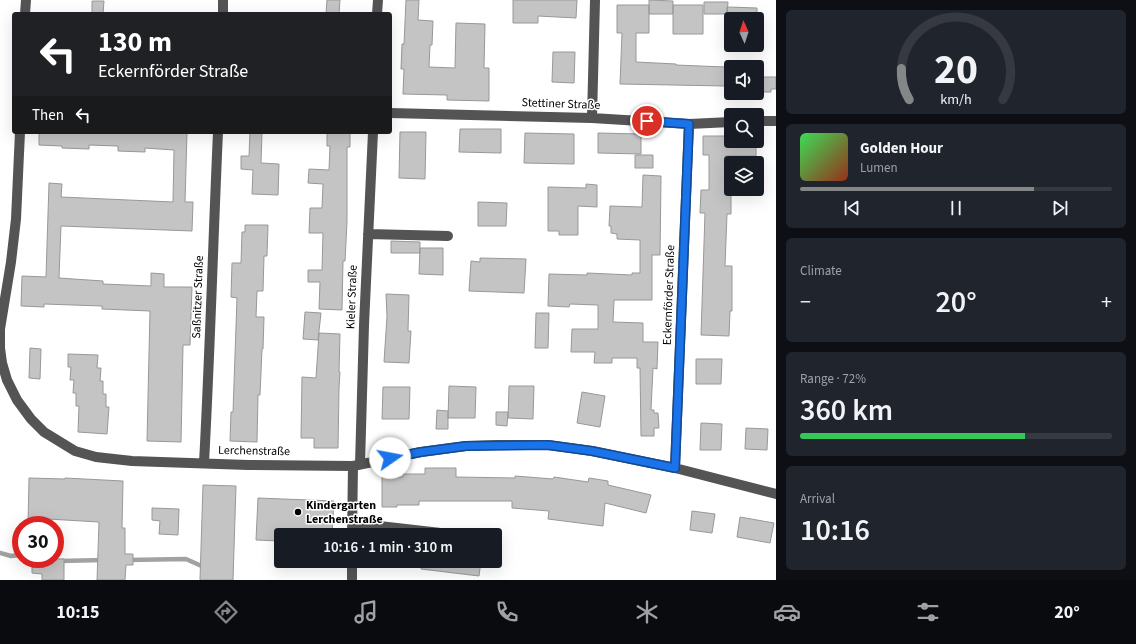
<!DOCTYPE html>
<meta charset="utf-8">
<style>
body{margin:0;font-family:"Source Sans 3",sans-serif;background:#20242c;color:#f1f3f6;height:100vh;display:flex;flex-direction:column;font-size:15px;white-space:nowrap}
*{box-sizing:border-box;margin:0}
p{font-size:13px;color:#9ea1a6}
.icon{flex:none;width:22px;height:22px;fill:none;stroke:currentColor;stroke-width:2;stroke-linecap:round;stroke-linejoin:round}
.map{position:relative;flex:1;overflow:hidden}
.panel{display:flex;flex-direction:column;gap:10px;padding:10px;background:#0d0f14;width:360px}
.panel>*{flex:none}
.banner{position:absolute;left:12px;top:12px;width:380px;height:122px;border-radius:4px;box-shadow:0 4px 16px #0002;background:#202124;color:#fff;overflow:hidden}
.needle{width:26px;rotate:357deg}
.controls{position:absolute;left:724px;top:12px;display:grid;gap:8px}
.controls a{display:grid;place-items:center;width:40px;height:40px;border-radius:4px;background:#171b24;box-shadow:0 4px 16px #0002;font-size:20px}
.speed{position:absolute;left:12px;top:516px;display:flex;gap:8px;font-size:20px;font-weight:700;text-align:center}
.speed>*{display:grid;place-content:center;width:52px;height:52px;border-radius:50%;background:#171b24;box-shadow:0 4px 16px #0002;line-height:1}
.speed .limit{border:6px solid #d22;background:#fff;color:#111}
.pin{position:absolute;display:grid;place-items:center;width:34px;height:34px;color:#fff;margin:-17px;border:2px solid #fff;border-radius:50%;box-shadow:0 1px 4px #0007}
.me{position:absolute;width:44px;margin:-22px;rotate:78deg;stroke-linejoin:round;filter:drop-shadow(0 0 3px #0008)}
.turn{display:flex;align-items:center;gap:14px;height:84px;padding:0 20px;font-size:18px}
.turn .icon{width:52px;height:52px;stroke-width:2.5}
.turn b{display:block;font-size:28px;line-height:34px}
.then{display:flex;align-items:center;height:38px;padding:0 20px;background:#0003;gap:8px;font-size:15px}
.big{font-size:30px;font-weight:600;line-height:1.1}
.panel .card{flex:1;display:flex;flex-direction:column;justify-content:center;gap:6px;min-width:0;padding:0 14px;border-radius:6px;background:#20242c}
.panel .dial{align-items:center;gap:0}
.dial svg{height:104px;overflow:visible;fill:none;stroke:#363941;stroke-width:7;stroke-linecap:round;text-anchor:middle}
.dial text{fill:#f1f3f6;stroke:none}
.song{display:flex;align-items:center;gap:12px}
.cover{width:48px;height:48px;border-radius:6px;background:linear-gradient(135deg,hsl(130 70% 55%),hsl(10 70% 35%))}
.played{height:4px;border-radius:2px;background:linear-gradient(90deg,#858687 75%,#363941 75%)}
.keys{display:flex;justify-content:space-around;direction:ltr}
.heat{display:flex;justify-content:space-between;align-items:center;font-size:22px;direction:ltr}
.charge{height:6px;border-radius:3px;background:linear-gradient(90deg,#34c759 72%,#363941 0)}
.trip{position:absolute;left:274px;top:528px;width:228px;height:40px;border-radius:4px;background:#171b24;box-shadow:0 4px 16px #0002;font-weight:600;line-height:40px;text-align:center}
.tabs{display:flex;height:64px;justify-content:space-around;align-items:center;background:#090b0e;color:#9ea1a6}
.tabs .icon{width:28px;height:28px}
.tabs .current{color:#858687}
.tabs b{font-size:18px;color:#f1f3f6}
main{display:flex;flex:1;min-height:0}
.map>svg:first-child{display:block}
</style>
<main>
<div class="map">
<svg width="776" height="580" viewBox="0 0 776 580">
<rect width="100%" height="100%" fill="#fff"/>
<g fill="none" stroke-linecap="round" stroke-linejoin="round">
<path stroke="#a2a2a2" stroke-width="4.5" d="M0,553L11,556L21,555
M127,560L186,559L206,568
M59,561L104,560"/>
</g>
<path fill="#c4c4c4" stroke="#989898" d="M327,0H340L339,14H326Z
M406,0H419L418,20L433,21L432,45H430L429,67L455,68L456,23L485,24L484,68H489V101L447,100V95L403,94L404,69H401L402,44H404Z
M513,0H577L576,18L538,16V23H513Z
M649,0L673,1V14H649Z
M92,1H104L103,14H92Z
M704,2H728L727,14H704Z
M617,5H649V33H636V62L676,64V65L725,67V86L620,84L622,33H617Z
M673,5H703V34H673Z
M727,7L757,8V19H727Z
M553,52H575L574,83L552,82Z
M759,77H776V89H771V92H759Z
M460,129H501V153L459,152Z
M39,132H187L185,202H193L192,231L61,226L59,278L103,281V284L151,286V273L164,274V287H192L190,345H183L181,442L147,441L150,311L102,309V306L44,304V307L21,306L22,276L46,277L49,183L62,184L61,197L173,202L174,150L145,148V152L118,151V146L89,145V149L62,148V146L39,145Z
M250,132H262L261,163L279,164L278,195L252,194L253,170L241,169V156H249Z
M327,132H350V147H347V222L345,261H343L342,310L319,309L320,282H308V270H322L323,233H309L310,208H322L323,184L308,183L309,169L329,170L330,146H327Z
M400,132H426L425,179L399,178Z
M525,133L574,134V164L524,163Z
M598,133L641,134V154L598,153Z
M703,136H731V141H756V156H725V181H731V214H727L725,266H732V311H730L729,336L701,335L705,213H700L701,190H709V155H703Z
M635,155H653V168H635Z
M643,175L661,176L660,255H652V300H614L613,322L643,323V342H658L657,369L653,368L651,410H654V413H658L659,428H654V436H641L640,368H637V358H612V363H594L595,352H571L572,329H598V305L570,304L569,307L548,306L549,274L587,275V273L632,275V273H640V240L617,239V234L611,233V226H609L610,206L642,207Z
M586,184L597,185V207L578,206V235H559V231H548V187L586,188Z
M478,202L507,203L506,226H478Z
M245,225H268L267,256H264L263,291H257L256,317H264L263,349H262L260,395H258L257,442L230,441L231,412H233L237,298L231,297L232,263H241L242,232H245Z
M391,241L420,242V253H391Z
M420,248H443V275L419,274Z
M480,258L526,259L524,293L469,291L471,261L480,262Z
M386,294L409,295L408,331H411L409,363L384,362L387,317Z
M305,312L321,313L318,340L303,339Z
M536,313H549L548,348H535Z
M319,333L340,334L339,372H340L339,388L338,448H314V438H301L302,377L316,378Z
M30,348L41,349L40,379L29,378Z
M68,354L98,355L97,368H101L100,381H103V394H106V407H109L107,434L78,432L79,406H76V393H73L74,380H70L71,367H68Z
M696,359H722L721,384H696Z
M449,386L476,387L475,418H448Z
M509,386H534L533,419L508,418Z
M383,387H410L409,419H382Z
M582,392L605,396L600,427L577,423Z
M437,410L448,411V429H436Z
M496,412H508L507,426L496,425Z
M701,423L722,424L721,450H700Z
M746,428L768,429L767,450L745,449Z
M425,468H456V477L515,478V476L553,479L554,477L588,482L589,478L608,481V485L651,495L646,513L605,503L603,526L548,519L549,511L512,508V501H419V505H397V507H382V477H403V474H425Z
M29,478L65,479V478L123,481L122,528H125V554H133V565H126L125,580H97L99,522L48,519V525H28Z
M203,485L236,486L233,580H200Z
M258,498L334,501L332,535H281V541L256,540Z
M152,508L179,509L178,535L159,534L160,521L152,520Z
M692,511L715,514L712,533L690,530Z
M740,517L774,523L770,543L737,537Z
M32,559H64V580H42V574L32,573Z
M422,561H481L479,576L421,569Z"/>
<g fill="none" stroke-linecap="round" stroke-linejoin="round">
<path stroke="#545454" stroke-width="10" d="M25,14L26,0
M223,14V0
M377,14L378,0
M390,113L592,118L689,124L731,122
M592,118L595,0
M757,121H776
M20,132L16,219L11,262L0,329V348L2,363L7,380L17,400L31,419L44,432L75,451L96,457L132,461L248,465L353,466L421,452L466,446L497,445H548L592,451L675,468L776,494
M368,234L448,236
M204,463C210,353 213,242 218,132
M360,464L364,325L373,132
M675,468L689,124
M353,523L458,535
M352,535L353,466
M352,580V561"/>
</g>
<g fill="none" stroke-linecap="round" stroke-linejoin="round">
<defs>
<path id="route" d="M390,458L421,452L466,446L548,445L592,451L675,468L689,124L647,121"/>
</defs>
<use href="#route" stroke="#114b97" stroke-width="10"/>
<use href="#route" stroke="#1a73e8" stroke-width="7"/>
</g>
<circle fill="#000" stroke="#fff" stroke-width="1.5" cx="298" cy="512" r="4"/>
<g text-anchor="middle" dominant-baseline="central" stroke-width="3" stroke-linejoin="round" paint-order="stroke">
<g font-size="12" fill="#000" stroke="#fff">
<text transform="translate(561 104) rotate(2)">Stettiner Straße</text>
<text transform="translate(669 295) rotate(-88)">Eckernförder Straße</text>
<text transform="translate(198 297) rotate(-88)">Saßnitzer Straße</text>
<text transform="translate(352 297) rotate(-88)">Kieler Straße</text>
<text transform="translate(254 451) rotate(1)">Lerchenstraße</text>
</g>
<g font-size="12" font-weight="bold" fill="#000" stroke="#fff" text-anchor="start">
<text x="306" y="505">Kindergarten<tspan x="306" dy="14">Lerchenstraße</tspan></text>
</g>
</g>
</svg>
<div class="controls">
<a><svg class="needle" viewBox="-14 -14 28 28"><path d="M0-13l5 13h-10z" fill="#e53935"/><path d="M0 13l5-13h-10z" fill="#9ea1a6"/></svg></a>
<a><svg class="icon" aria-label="sound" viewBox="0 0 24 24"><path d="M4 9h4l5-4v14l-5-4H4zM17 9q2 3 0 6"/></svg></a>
<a><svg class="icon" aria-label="search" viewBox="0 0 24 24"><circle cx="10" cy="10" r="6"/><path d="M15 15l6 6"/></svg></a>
<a><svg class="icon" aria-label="layers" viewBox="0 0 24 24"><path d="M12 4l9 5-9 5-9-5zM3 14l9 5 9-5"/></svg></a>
</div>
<div class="speed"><div class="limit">30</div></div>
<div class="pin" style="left:647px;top:121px;background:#d93025"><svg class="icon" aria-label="arrive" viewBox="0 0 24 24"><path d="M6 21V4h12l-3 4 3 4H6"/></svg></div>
<svg class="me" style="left:390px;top:458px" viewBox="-20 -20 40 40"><circle r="19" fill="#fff"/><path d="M0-13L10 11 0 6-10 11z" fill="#1a73e8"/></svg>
<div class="trip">10:16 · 1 min · 310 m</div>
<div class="banner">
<div class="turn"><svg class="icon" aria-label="left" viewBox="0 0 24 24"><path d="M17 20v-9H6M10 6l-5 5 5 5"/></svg><div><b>130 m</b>Eckernförder Straße</div></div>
<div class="then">Then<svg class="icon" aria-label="left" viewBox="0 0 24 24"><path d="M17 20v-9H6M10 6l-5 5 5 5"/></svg></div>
</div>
</div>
<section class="panel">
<div class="card dial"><svg viewBox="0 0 100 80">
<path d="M14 69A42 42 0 1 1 86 69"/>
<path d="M14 69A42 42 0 0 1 8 45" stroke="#858687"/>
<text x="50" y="56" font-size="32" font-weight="700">20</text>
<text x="50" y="72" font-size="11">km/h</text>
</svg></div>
<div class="card">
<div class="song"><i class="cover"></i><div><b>Golden Hour</b><p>Lumen</p></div></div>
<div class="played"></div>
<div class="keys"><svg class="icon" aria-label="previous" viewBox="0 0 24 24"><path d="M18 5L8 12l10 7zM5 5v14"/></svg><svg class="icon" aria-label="pause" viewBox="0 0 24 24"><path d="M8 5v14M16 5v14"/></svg><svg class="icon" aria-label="next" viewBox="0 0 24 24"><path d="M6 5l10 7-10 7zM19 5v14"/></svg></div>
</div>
<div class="card"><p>Climate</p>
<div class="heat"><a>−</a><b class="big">20°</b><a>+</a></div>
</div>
<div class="card"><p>Range · 72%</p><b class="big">360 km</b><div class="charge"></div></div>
<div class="card"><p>Arrival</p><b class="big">10:16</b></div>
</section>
</main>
<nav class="tabs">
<b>10:15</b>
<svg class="icon current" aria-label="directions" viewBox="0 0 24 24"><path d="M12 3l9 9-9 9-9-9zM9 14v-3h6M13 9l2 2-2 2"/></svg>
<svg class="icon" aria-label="music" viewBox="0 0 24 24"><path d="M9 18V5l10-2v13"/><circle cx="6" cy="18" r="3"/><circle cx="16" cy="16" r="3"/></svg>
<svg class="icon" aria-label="phone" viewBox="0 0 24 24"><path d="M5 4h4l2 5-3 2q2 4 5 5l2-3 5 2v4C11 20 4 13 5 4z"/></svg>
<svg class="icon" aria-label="climate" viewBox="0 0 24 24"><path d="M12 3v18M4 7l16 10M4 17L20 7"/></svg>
<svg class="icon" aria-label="car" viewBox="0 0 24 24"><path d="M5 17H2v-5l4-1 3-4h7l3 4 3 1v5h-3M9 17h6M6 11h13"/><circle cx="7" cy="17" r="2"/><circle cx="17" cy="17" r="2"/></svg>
<svg class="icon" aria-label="filters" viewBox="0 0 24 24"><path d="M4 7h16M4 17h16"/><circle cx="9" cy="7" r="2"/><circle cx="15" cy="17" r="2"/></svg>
<b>20°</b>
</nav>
